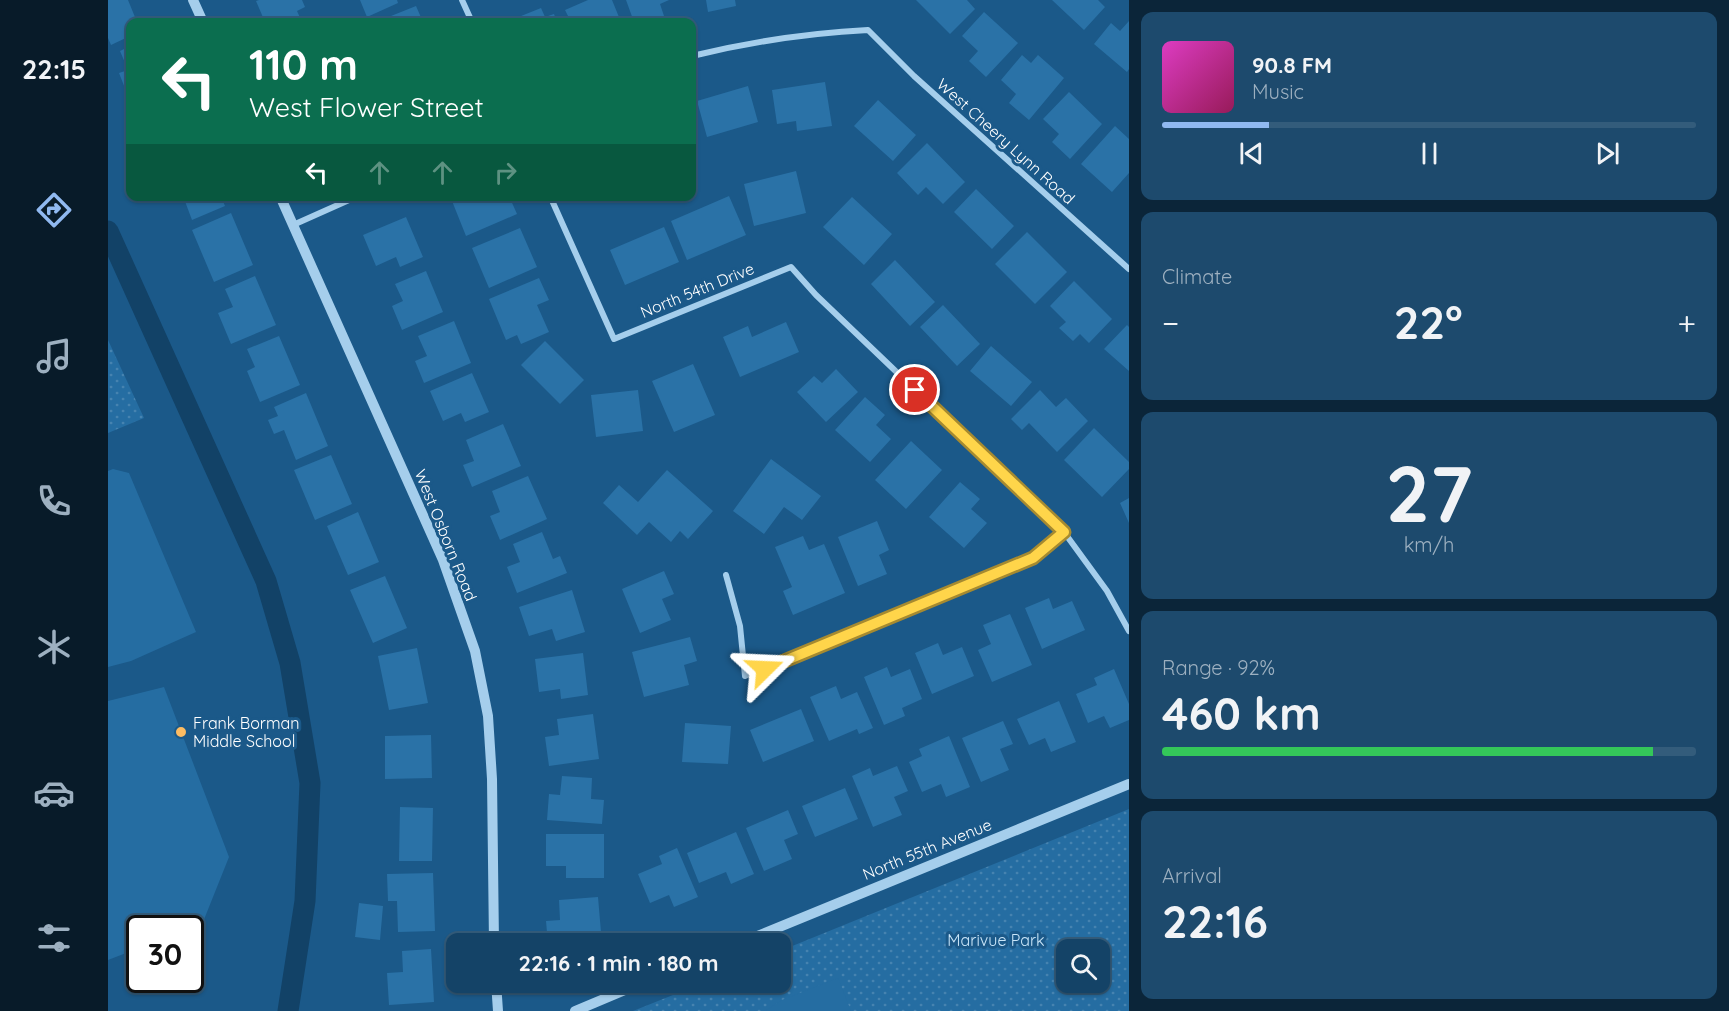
<!DOCTYPE html>
<meta charset="utf-8">
<style>
body{margin:0;font-family:Quicksand,sans-serif;background:#1d4a6d;color:#f1f3f6;height:100vh;display:flex;flex-direction:column;font-size:22px;white-space:nowrap}
*{box-sizing:border-box;margin:0}
p{font-size:20px;color:#9db0c0}
.icon{flex:none;width:33px;height:33px;fill:none;stroke:currentColor;stroke-width:2;stroke-linecap:round;stroke-linejoin:round}
.map{position:relative;flex:1;overflow:hidden}
.panel{display:flex;flex-direction:column;gap:12px;padding:12px;background:#0b2539;width:600px}
.panel>*{flex:none}
.top-card{position:absolute;left:18px;top:18px;width:570px;height:183px;border-radius:12px;box-shadow:0 2px 4px #0004,0 0 0 2px #335c7b;background:#0b6e4f;color:#fff;overflow:hidden}
.fabs{position:absolute;left:948px;top:939px;display:grid;gap:12px}
.fabs a{display:grid;place-items:center;width:54px;height:54px;border-radius:12px;background:#144367;box-shadow:0 2px 4px #0004,0 0 0 2px #335c7b;font-size:30px}
.speed{position:absolute;left:18px;top:915px;display:flex;gap:12px;font-size:30px;font-weight:700;text-align:center}
.speed>*{display:grid;place-content:center;width:78px;height:78px;border-radius:50%;background:#144367;box-shadow:0 2px 4px #0004,0 0 0 2px #335c7b;line-height:1}
.speed .limit{border:3px solid #111;border-radius:9px;background:#fff;color:#111}
.pin{position:absolute;display:grid;place-items:center;width:51px;height:51px;color:#fff;margin:-26px;border:3px solid #fff;border-radius:50%;box-shadow:0 2px 6px #0007}
.me{position:absolute;width:66px;margin:-33px;rotate:69deg;stroke-linejoin:round;filter:drop-shadow(0 0 4px #0008)}
.turn{display:flex;align-items:center;gap:21px;height:126px;padding:0 24px;font-size:27px}
.turn .icon{width:78px;height:78px;stroke-width:2.5}
.turn b{display:block;font-size:42px;line-height:51px}
.lanes{display:flex;align-items:center;height:57px;padding:0 24px;background:#0003;justify-content:center;gap:30px;direction:ltr}
.lanes .off{opacity:.35}
.big{font-size:45px;font-weight:800;line-height:1.1}
.panel .card{flex:1;display:flex;flex-direction:column;justify-content:center;gap:9px;min-width:0;padding:0 21px;border-radius:12px;background:#1d4a6d}
.panel .dial{align-items:center;gap:0}
.dial b{font-size:78px;line-height:1}
.song{display:flex;align-items:center;gap:18px}
.cover{width:72px;height:72px;border-radius:9px;background:linear-gradient(135deg,hsl(310 70% 55%),hsl(330 70% 35%))}
.played{height:6px;border-radius:3px;background:linear-gradient(90deg,#90b9f0 20%,#335c7b 20%)}
.keys{display:flex;justify-content:space-around;direction:ltr}
.heat{display:flex;justify-content:space-between;align-items:center;font-size:33px;direction:ltr}
.charge{height:9px;border-radius:4px;background:linear-gradient(90deg,#34c759 92%,#335c7b 0)}
.trip{position:absolute;left:338px;top:933px;width:345px;height:60px;border-radius:12px;background:#144367;box-shadow:0 2px 4px #0004,0 0 0 2px #335c7b;font-weight:800;line-height:60px;text-align:center}
main{display:flex;flex:1;min-height:0}
.tabs{display:flex;flex-direction:column;width:108px;justify-content:space-around;align-items:center;background:#081b29;color:#9db0c0}
.tabs .icon{width:42px;height:42px}
.tabs .active{color:#90b9f0}
.tabs b{font-size:27px;color:#f1f3f6}
.map>svg:first-child{display:block}
</style>
<main>
<nav class="tabs">
<b>22:15</b>
<svg class="icon active" aria-label="directions" viewBox="0 0 24 24"><path d="M12 3l9 9-9 9-9-9zM9 14v-3h6M13 9l2 2-2 2"/></svg>
<svg class="icon" aria-label="music" viewBox="0 0 24 24"><path d="M9 18V5l10-2v13"/><circle cx="6" cy="18" r="3"/><circle cx="16" cy="16" r="3"/></svg>
<svg class="icon" aria-label="phone" viewBox="0 0 24 24"><path d="M5 4h4l2 5-3 2q2 4 5 5l2-3 5 2v4C11 20 4 13 5 4z"/></svg>
<svg class="icon" aria-label="climate" viewBox="0 0 24 24"><path d="M12 3v18M4 7l16 10M4 17L20 7"/></svg>
<svg class="icon" aria-label="car" viewBox="0 0 24 24"><path d="M5 17H2v-5l4-1 3-4h7l3 4 3 1v5h-3M9 17h6M6 11h13"/><circle cx="7" cy="17" r="2"/><circle cx="17" cy="17" r="2"/></svg>
<svg class="icon" aria-label="filters" viewBox="0 0 24 24"><path d="M4 7h16M4 17h16"/><circle cx="9" cy="7" r="2"/><circle cx="15" cy="17" r="2"/></svg>
</nav>
<div class="map">
<svg width="1021" height="1011" viewBox="0 0 1021 1011">
<defs>
<pattern id="green-dots" width="8" height="8" patternUnits="userSpaceOnUse" patternTransform="scale(1.5)"><rect width="8" height="8" fill="#256da2"/><path d="M2 2h.1M6 6h.1" fill="none" stroke="#4683b0" stroke-width="1.8" stroke-linecap="round"/></pattern>
</defs>
<rect width="100%" height="100%" fill="#1b5989"/>
<path fill="url(#green-dots)" fill-rule="evenodd" d="M0,340L36,418L0,433Z
M1021,809V1011H525L595,983L672,982V951ZM958,950H992V982H958Z"/>
<path fill="#256da2" d="M5,469L21,473L88,632L23,661L0,667V471Z
M56,687L121,857L95,922L79,928H32L31,948L0,960V701Z
M730,978L743,1011H657L674,1000Z"/>
<g fill="none" stroke-linecap="round" stroke-linejoin="round">
<path stroke="#124267" stroke-width="21" d="M0,231L158,581L182,663L202,783L197,901L180,1011"/>
</g>
<path fill="#2a72a7" d="M0,0H20L29,22H22V36L3,45L0,38Z
M151,0H194L197,7L189,11L194,22H157L148,1Z
M252,0H289L290,3L259,17Z
M480,0H504L513,22H463L457,10Z
M518,0H561L552,4L558,22H526Z
M598,0H627L628,6L600,12Z
M808,0H859L867,9L842,34Z
M944,0H990L997,7L976,30Z
M308,6L315,22H268Z
M433,8L437,17L446,14L449,22H398Z
M876,12L910,43L878,77L861,61L870,51L854,36Z
M1021,21V69L1019,72L986,44L1003,23L1012,31Z
M22,46V101L11,73L20,70L12,51Z
M914,55L923,63L930,55L956,78L921,120L901,103L908,94L893,80Z
M717,82L724,126L689,131L688,121L669,124L664,90Z
M640,86L650,122L599,137L589,101Z
M961,92L994,124L962,159L944,142L951,134L935,119Z
M770,100L808,135L785,161L746,126Z
M1007,126L1021,139V173L1004,192L973,164Z
M819,143L857,182L835,204L818,187L810,195L789,173Z
M688,171L698,213L646,226L636,184Z
M868,189L906,226L884,249L846,212Z
M75,196H113L117,206L84,220Z
M342,196H401L409,214L358,236Z
M621,196L638,235L579,260L563,221Z
M744,197L784,234L756,265L715,227Z
M123,213L145,265L106,282L84,230Z
M298,217L315,257L292,267L288,257L268,266L255,235Z
M556,227L571,262L517,285L502,250Z
M412,228L429,267L381,288L364,248Z
M919,232L959,272L927,304L887,264Z
M787,260L827,302L802,326L763,284Z
M318,271L335,312L294,330L284,306L295,301L287,284Z
M147,276L168,325L123,344L110,313L125,307L117,289Z
M431,278L441,300L429,305L441,332L413,344L409,335L398,340L381,299Z
M966,281L1004,319L981,343L972,334L965,341L951,328L958,322L942,306Z
M835,305L872,344L849,366L812,327Z
M346,321L363,363L316,383L307,361L319,356L310,336Z
M678,322L691,352L632,377L615,337L640,326L644,337Z
M1019,325L1021,327V371L996,349Z
M171,336L192,385L152,402L139,371L147,367L139,349Z
M437,341L476,380L452,404L413,365Z
M883,346L924,382L903,406L862,371Z
M585,364L607,415L566,432L544,381Z
M728,369L750,392L718,422L689,392L706,376L714,383Z
M364,373L381,412L357,422L353,413L335,421L322,391Z
M530,390L535,431L488,437L483,395Z
M932,390L948,407L958,398L980,421L949,452L921,423L914,430L903,419Z
M198,393L220,446L188,460L176,430L166,434L160,420L170,416L166,407Z
M757,397L777,415L768,425L783,439L762,462L727,430Z
M395,424L413,466L364,487L355,465L366,461L358,440Z
M986,428L1021,462V469L994,497L956,460Z
M803,441L834,470L798,509L767,480Z
M223,455L244,504L207,520L186,470Z
M663,459L713,496L694,520L676,507L656,534L625,511Z
M559,470L605,511L580,539L572,531L563,542L541,522L529,535L495,503L511,485L530,502Z
M420,476L439,519L392,540L382,516L392,512L384,491Z
M852,482L872,499L863,509L879,523L856,548L821,517Z
M1021,498V523L1012,503Z
M250,512L271,562L240,575L219,526Z
M769,521L781,550L771,555L779,574L750,586L730,537Z
M434,532L445,559L452,556L459,573L409,593L399,567L412,562L405,544Z
M695,536L701,550L716,544L737,593L685,615L675,591L684,587L667,547Z
M556,571L566,594L554,599L563,620L532,633L514,589Z
M277,576L299,628L265,643L242,590Z
M464,590L477,632L448,641L444,629L421,636L411,607Z
M941,598L945,609L964,601L977,630L934,649L917,608Z
M902,614L924,665L884,682L870,650L883,644L875,625Z
M582,637L589,661L576,665L581,685L536,697L524,652Z
M830,643L835,655L854,647L866,676L824,694L807,653Z
M309,648L320,703L281,710L270,656Z
M475,653L480,695L453,699L452,689L431,692L427,659Z
M779,667L783,677L802,669L814,699L794,708L797,716L776,725L756,677Z
M1006,669L1021,704V720L1002,728L996,716L980,723L968,694L989,685L986,678Z
M728,686L733,699L749,692L765,728L751,734L749,729L721,741L702,697Z
M951,701L968,742L943,752L937,738L921,745L909,719Z
M693,709L706,741L655,762L642,730Z
M485,714L491,759L441,766L437,737L451,735L449,719Z
M895,721L905,744L892,749L901,770L873,782L854,738Z
M577,723L623,726L620,764L574,762Z
M323,735L324,778L277,779V736Z
M841,736L862,787L838,797L833,784L814,792L801,762L814,756L811,749Z
M789,766L800,791L786,797L794,815L765,827L744,776L762,768L765,776Z
M454,776L484,778L483,799L496,800L494,824L439,820L441,794L452,795Z
M737,788L750,819L707,837L694,806Z
M292,807L325,808L324,861H291Z
M680,810L690,834L676,840L684,859L656,871L638,828Z
M628,832L646,874L623,884L618,872L591,883L579,853Z
M438,834H496V878H458V866H438Z
M569,848L590,897L566,907L561,895L542,903L530,874L554,864L551,856Z
M325,873L327,931L290,932L289,901H280L279,874Z
M490,897L494,944H440L438,921L452,920L451,900Z
M251,903L275,906L272,940L247,937Z
M323,949L326,1002L281,1005L279,973L295,972L294,951Z"/>
<g fill="none" stroke-linecap="round" stroke-linejoin="round">
<path stroke="#a5ceec" stroke-width="6" d="M354,0L364,22
M584,56C642,42 700,33 760,30L806,76L1021,269
M442,196L506,339L683,267L708,295L956,532L999,591L1021,631
M185,225L250,196
M618,575L632,626L637,676L925,558L956,532"/>
<path stroke="#a5ceec" stroke-width="10" d="M85,0L95,22
M172,196L335,560L367,651L380,716L384,779L386,944
M630,944L1021,784
M388,982L390,1011
M467,1011L536,982"/>
</g>
<g fill="none" stroke-linecap="round" stroke-linejoin="round">
<defs>
<path id="route" d="M657,669L925,558L956,532L807,390"/>
</defs>
<use href="#route" stroke="#a68a30" stroke-width="15"/>
<use href="#route" stroke="#ffd54a" stroke-width="10"/>
</g>
<circle fill="#fdbc62" stroke="#1b5989" stroke-width="2" cx="73" cy="732" r="6"/>
<g text-anchor="middle" dominant-baseline="central" stroke-width="6" stroke-linejoin="round" paint-order="stroke">
<g font-size="16" fill="#fff" stroke="#1b5989">
<text transform="translate(898 141) rotate(42)">West Cheery Lynn Road</text>
<text transform="translate(589 290) rotate(-22)">North 54th Drive</text>
<text transform="translate(338 535) rotate(68)">West Osborn Road</text>
<text transform="translate(819 849) rotate(-22)">North 55th Avenue</text>
</g>
<g font-size="16" fill="#fff" stroke="#1b5989" text-anchor="start">
<text x="85" y="723">Frank Borman<tspan x="85" dy="18">Middle School</tspan></text>
</g>
<g font-size="16" fill="#cae6f9" stroke="#1b5989">
<text x="888" y="940">Marivue Park</text>
</g>
</g>
</svg>
<div class="fabs">
<a><svg class="icon" aria-label="search" viewBox="0 0 24 24"><circle cx="10" cy="10" r="6"/><path d="M15 15l6 6"/></svg></a>
</div>
<div class="speed"><div class="limit">30</div></div>
<div class="pin" style="left:807px;top:390px;background:#d93025"><svg class="icon" aria-label="arrive" viewBox="0 0 24 24"><path d="M6 21V4h12l-3 4 3 4H6"/></svg></div>
<svg class="me" style="left:657px;top:669px" viewBox="-20 -20 40 40"><path d="M0-17L14 15 0 8-14 15z" fill="#ffd54a" stroke="#fff" stroke-width="4"/></svg>
<div class="trip">22:16 · 1 min · 180 m</div>
<div class="top-card">
<div class="turn"><svg class="icon" aria-label="left" viewBox="0 0 24 24"><path d="M17 20v-9H6M10 6l-5 5 5 5"/></svg><div><b>110 m</b>West Flower Street</div></div>
<div class="lanes"><svg class="icon" aria-label="left" viewBox="0 0 24 24"><path d="M17 20v-9H6M10 6l-5 5 5 5"/></svg><svg class="icon off" aria-label="ahead" viewBox="0 0 24 24"><path d="M12 20V5M6 11l6-6 6 6"/></svg><svg class="icon off" aria-label="ahead" viewBox="0 0 24 24"><path d="M12 20V5M6 11l6-6 6 6"/></svg><svg class="icon off" aria-label="right" viewBox="0 0 24 24"><path d="M7 20v-9h11M14 6l5 5-5 5"/></svg></div>
</div>
</div>
<section class="panel">
<div class="card">
<div class="song"><i class="cover"></i><div><b>90.8 FM</b><p>Music</p></div></div>
<div class="played"></div>
<div class="keys"><svg class="icon" aria-label="previous" viewBox="0 0 24 24"><path d="M18 5L8 12l10 7zM5 5v14"/></svg><svg class="icon" aria-label="pause" viewBox="0 0 24 24"><path d="M8 5v14M16 5v14"/></svg><svg class="icon" aria-label="next" viewBox="0 0 24 24"><path d="M6 5l10 7-10 7zM19 5v14"/></svg></div>
</div>
<div class="card"><p>Climate</p>
<div class="heat"><a>−</a><b class="big">22°</b><a>+</a></div>
</div>
<div class="card dial"><b>27</b><p>km/h</p></div>
<div class="card"><p>Range · 92%</p><b class="big">460 km</b><div class="charge"></div></div>
<div class="card"><p>Arrival</p><b class="big">22:16</b></div>
</section>
</main>
